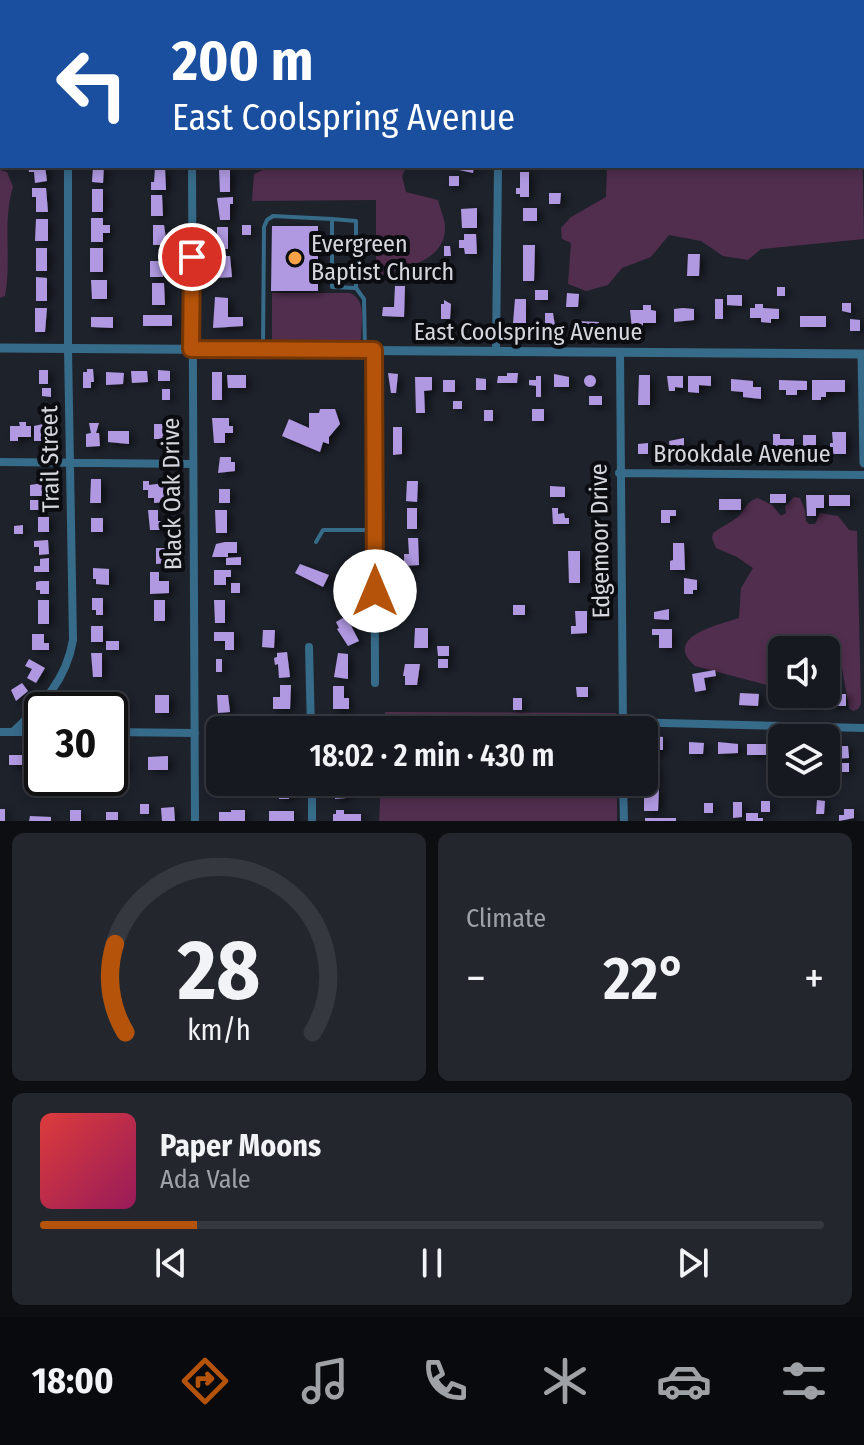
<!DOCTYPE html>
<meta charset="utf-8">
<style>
body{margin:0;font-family:"Fira Sans Condensed",sans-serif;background:#23272d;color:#f1f3f6;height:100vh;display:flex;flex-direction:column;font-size:30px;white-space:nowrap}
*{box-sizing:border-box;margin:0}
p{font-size:26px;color:#9ea1a5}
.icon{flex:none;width:44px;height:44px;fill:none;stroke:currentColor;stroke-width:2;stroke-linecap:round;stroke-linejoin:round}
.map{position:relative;height:821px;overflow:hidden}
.drawer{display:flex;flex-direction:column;gap:12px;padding:12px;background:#0c0e12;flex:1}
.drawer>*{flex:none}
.banner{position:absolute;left:0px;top:0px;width:864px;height:168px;box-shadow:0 4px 12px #0003,0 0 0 2px #35383e;background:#1a4fa0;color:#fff;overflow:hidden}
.controls{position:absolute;left:768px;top:636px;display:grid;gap:16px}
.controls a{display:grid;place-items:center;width:72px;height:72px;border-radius:12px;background:#161a20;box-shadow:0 4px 12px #0003,0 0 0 2px #35383e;font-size:40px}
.speed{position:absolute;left:24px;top:692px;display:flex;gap:16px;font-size:40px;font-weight:700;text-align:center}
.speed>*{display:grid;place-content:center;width:104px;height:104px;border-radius:50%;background:#161a20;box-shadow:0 4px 12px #0003,0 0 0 2px #35383e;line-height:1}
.speed .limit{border:4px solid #111;border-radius:12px;background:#fff;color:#111}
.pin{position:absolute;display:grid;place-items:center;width:68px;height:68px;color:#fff;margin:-34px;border:4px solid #fff;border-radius:50%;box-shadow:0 2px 8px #0007}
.me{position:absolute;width:88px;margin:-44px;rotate:0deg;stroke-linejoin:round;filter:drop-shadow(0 0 6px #0008)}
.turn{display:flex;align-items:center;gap:28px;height:168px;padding:0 40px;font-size:36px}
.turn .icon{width:104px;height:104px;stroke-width:2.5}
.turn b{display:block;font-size:56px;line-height:68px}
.big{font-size:60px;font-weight:600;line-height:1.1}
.drawer .widget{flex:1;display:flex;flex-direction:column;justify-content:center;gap:12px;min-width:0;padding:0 28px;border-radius:12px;background:#23272d}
.drawer .dial{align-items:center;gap:0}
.dial svg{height:208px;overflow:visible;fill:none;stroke:#35383e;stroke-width:7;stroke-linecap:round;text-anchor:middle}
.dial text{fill:#f1f3f6;stroke:none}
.song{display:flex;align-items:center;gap:24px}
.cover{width:96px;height:96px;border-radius:12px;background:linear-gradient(135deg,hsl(0 70% 55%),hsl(330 70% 35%))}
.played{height:8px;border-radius:4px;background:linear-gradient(90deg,#b45309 20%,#35383e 20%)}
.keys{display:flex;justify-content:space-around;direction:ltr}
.heat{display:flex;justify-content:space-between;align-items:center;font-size:44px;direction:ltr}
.drawer .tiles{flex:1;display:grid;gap:12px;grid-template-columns:1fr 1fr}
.widget:last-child{grid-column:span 2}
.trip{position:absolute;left:206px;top:716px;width:452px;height:80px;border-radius:12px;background:#161a20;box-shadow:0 4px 12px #0003,0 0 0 2px #35383e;font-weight:600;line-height:80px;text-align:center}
.tab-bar{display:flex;height:128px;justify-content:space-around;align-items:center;background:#090a0d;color:#9ea1a5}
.tab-bar .icon{width:56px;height:56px}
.tab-bar .selected{color:#b45309}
.tab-bar b{font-size:36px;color:#f1f3f6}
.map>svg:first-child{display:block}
</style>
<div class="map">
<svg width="864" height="821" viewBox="0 0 864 821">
<defs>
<filter id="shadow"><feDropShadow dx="4.5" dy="2.5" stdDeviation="4" flood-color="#0009"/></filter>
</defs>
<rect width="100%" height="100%" fill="#1e222b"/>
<path fill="#512e4e" d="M560,0H864V109L862,2H559Z
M862,131L864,239L761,249L748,260L723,256L701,241L669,235L651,257L622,268L608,285L586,291L568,284L571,243L562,239L561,228L571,217L606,197L607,166H862Z
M263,166H407L402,176L406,192L438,200C440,208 444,217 445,225C447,263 402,267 376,277V200L252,201L254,174L263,170Z
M0,170L7,172L13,187C2,222 12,259 5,296L0,298Z
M272,293H350C367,300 361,323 361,339L356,343L272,342Z
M794,497L800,498L805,510L806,521L809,524H815L820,513L838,516L849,530L857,531L861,704L858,709L853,711L849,708L842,668L837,666L826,669V650H782V685L778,688L695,666C662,637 718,625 739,618L741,588L753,568L737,557L716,548L712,538L713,533C721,527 730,523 738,517C746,509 745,502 758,498L772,505L781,516L786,513L785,506Z
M385,712L616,713V730H384Z
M381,782H617V821H379Z"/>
<path fill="#b099e1" filter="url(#shadow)" d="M28,166H45L47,181L35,183L34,172H29Z
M93,166H104L103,183L92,182Z
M459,166H474L473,173L459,170Z
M155,168H165L166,190H151V182H154Z
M219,169H230V192H220Z
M520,172H529V197H520V194H516V188H520Z
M449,176H459V186H449Z
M32,188H46L48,212H36V197H32Z
M92,189H103V212H92Z
M549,193H561L560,204H549Z
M151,195H162L163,216H151Z
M233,197V204H230V220H220L217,198Z
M477,208V228H462L461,209Z
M523,208H537V221H523Z
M91,218H103V225H110V233H103V242H91Z
M36,219H48V241H35Z
M153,225H164L167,245H153Z
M242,225H251V235H242Z
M272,226H318V291H271Z
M217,227H228V249H217L215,234H217Z
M464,234H476L477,254H465L464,248H459V240H464Z
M523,245H535L534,281H523Z
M444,246H450L451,256H444Z
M36,248H47V271H36Z
M90,248H103V272H90Z
M688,254H700L699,276H687Z
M219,256H230L232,277L217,278Z
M150,261H164L163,277H150Z
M441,268H448V278H440Z
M36,277L47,278V301H36Z
M91,280H107V299H92Z
M152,283H164L165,305H152Z
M395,286H405L404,317L382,316L383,307H394Z
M777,287H785V296H777Z
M535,290H548V300H535Z
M567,293L579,294L578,307H566Z
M727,295H742V306L727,305Z
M215,297L228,298V317H243V326L213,328Z
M515,299H526V323H513Z
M715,299H723V319H715Z
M444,300L451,304L450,319H441V304H444Z
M842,303H851V313L842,311Z
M755,304H763V308L779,309V319H771V323L761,322V318H750V308H755Z
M643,305H651V310L656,311V323H643V329H632L630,310H643Z
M35,308H47L45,332H35Z
M683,308L694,309V320L674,322V309Z
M545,313H553L555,326H545Z
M143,315H172V326H143Z
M800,316H826V327H800Z
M91,317H113V328L91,327Z
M850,319L860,320V331H850Z
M575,321L599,322L598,333L575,332Z
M87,369H93L94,382H91V388H83V372H87Z
M39,370H48V384H39Z
M158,370L170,371V381H158Z
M131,371H147L148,382L132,383Z
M106,372L124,373L123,384L106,385Z
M212,372H222V400H212Z
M388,373L398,374L396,393H391Z
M507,373H518L517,383H497L498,376H507Z
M554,374L569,377V387H554Z
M584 381a6 6 0 1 1 12 0a6 6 0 1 1-12 0Z
M227,375H246V388H228Z
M639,375H650V405H638Z
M536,376H541V397H536V386L529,385V380H536Z
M667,376H683V388L675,387V391H669Z
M688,376H711V386L699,385V393L688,392Z
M415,377H432V390L424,391L425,413H416Z
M476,378L486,379V390H476Z
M731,379L753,381V387H761V399L743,397V392L731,391Z
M443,380H455V392H443Z
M779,380L807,381V390H797V395H786V390H779Z
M812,380H845V392H826V397H821V400H812Z
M42,388H51V397L42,396Z
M162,389H170V400H162Z
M589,396H602V405H589Z
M453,401H462V409H453Z
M52,407V416L41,417V408Z
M320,409H335L340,424L329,437V444L323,442L320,452L282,436L289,419L309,428V413H319Z
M532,409H544V421H532Z
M484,410H493V421H484Z
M212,418H229V426H233V433H225V443H214Z
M19,422H26V426H31V437H18V441H10V426H20Z
M89,423H99L96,433H99L100,446L86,447V434L91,433Z
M43,424H53V441H34V426Z
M154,424H164L165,439H154Z
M393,427H402V454L393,455Z
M108,431H129V444L108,442Z
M832,432H846V454H833V447H830V443H833Z
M773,434H780V439H794V452H773Z
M803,435H816V448H803Z
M684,438V446L680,450L670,451L669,441Z
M648,443V454H638V444Z
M220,457H231V462H235V471L218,473Z
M91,479H101V503H90Z
M143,481H149V485L165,483L166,502L154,503V498H148V490H143Z
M407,481H418L417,502L406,501Z
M43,483L47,485L48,496H30V485Z
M550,486L565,487V497H550Z
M219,489H230V503H219Z
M770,494H786V503H770Z
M806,495H824V508H816V516H807Z
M829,495H850V506H829Z
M719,499H741V510H719Z
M30,500H40V510H30Z
M407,508H417V529H407Z
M552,508H558V514L564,513L565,518H569V524H553Z
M148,510H158V521H166V530H150Z
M215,510H227V533H216Z
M661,510H676V516H670V523H661Z
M38,517H49V532H38Z
M91,518H103V532H91Z
M23,525V534H14V526Z
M408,538H418L419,565L404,566V554H409Z
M48,540L49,554L39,555V547H34V541Z
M225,542H237V553H228V557H212L216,544Z
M673,543H684L685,570H670V561L673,560Z
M156,548H166L169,563L156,564Z
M568,551H580V583H569Z
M241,557V565H226V558Z
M49,558V572H34V566H40V559Z
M300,564L329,575L323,587L295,573Z
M93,568L109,569V585L96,584V579H93Z
M214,570H231V577H226V585H214Z
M150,572H159V581H169V593L150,594Z
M684,578L697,580V590H693V594H684Z
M40,581H49V594H40V590H36V582Z
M231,583H240V593H231Z
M92,598H103V615H96V610H92Z
M38,600H49V624H38Z
M154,600H165V621H154Z
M214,600H225V623H215Z
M513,605H525V615H513Z
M669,609V620L654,619V612Z
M575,611H587V633L571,634V626H576Z
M346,616L359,641L348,646L337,629L339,628L336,622Z
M91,626H103V642H91Z
M415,628H428V648H414Z
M652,629H672V648H659V635H652Z
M263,630H275L274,648L262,647Z
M214,632H234V650H225V641H214Z
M32,634H44V643H49V650H32Z
M106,641H119V650H106Z
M437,646H449V656H438Z
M287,652L290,677L279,678L278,664L275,665L274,658L277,657V653Z
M91,653H102V677H93Z
M338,653L348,654V679L334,677Z
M29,659L45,668L36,683L27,678L32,669L25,666Z
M216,659H222V672H216Z
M438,659H448V668H438Z
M405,664H420L417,685H405V676H403Z
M715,670L716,676L704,678L706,690L695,692L692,674Z
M22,683L28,691L16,701L11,690Z
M280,685H291L290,709H273V697H280Z
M333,686H344V698H349V709H333Z
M576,687H588V697H577Z
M740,693L759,694L758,706L739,705Z
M799,694H814V705H799Z
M831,694H846V706H831Z
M155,695H169V713H155Z
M217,695H228L230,712L218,713Z
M75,696L84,701L79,710H70L68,709Z
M101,698H124V713L101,709Z
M513,698H522V710H513Z
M331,715H342V730H332Z
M279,718H291V730H279Z
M229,720V730H220V743H216V721Z
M647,736L663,737V750H657V755H649Z
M689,742L704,743L703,754H689Z
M718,742L738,744V753L718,754Z
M747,744H768V755H747Z
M774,745H782L781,762H774Z
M830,746H848L849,758L830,759Z
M9,755H24V765H9Z
M168,756V770H148V757Z
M110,757H125V773H115V766H110Z
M644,760H655L658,784H644Z
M841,763H849V772H841Z
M26,767H34V776H26Z
M279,782H294V788H289V799H279Z
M335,782H345L346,798L335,799Z
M644,788H659L658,811H644Z
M817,800L825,801L824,814H816Z
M761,801H770V812H761Z
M733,802H742V817L733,818Z
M704,803H713V813H704Z
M140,804H149V814H140Z
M174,807L175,821H162L161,808Z
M0,809H5V821H0Z
M844,809H854V818L839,821V815H844Z
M70,810H81V821H70Z
M231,810H245V821H219V812H231Z
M336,810H344V814H361V821H333V814H336Z
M269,811H294V821H269Z
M106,812H118V820H106Z
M746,813H758V818H763V821H746Z
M30,816L51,817V821H29Z
M645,818H676V821H645Z"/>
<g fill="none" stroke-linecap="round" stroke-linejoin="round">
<path stroke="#376b8a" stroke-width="4" d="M332,219L356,221V288L364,299L365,350
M263,347L264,227L267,220L273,216L332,219V287L356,288
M316,542L323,530H372"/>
<path stroke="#376b8a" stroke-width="8" d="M71,2V0
M193,2V0
M318,2V0
M500,2V0
M0,40H2
M192,166L195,821
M374,350L375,683
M496,351L498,166
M620,352L623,730
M0,462L191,464
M619,473L864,475
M309,647L311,730
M623,722L864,728
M14,731C43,703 66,681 73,640L68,348V166
M0,732H42
M110,732L195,733
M312,782V821
M623,782L624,821"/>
<path stroke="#376b8a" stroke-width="9" d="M0,348L864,354
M862,354L864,463"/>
</g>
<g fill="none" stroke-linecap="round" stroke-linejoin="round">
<defs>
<path id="route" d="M192,257L191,349L374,350L375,591"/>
</defs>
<use href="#route" stroke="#753606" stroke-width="20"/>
<use href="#route" stroke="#b45309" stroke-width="14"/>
</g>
<circle fill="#f7a149" stroke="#0a0c10" stroke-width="3" cx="295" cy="258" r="8"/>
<g text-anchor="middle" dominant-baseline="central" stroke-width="8" stroke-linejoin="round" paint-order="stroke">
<g font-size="24" fill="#d4d7dd" stroke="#0a0c10" text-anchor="start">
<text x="311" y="244">Evergreen<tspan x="311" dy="28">Baptist Church</tspan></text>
</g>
<g font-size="24" fill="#d4d7dd" stroke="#0a0c10">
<text x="528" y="332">East Coolspring Avenue</text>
<text x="742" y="454">Brookdale Avenue</text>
<text transform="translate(50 459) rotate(-91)">Trail Street</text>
<text transform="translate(172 494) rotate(-91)">Black Oak Drive</text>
<text transform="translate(600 541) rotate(-91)">Edgemoor Drive</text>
</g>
</g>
</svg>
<div class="controls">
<a><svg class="icon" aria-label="sound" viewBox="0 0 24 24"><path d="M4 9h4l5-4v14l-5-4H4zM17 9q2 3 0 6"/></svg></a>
<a><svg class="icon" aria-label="layers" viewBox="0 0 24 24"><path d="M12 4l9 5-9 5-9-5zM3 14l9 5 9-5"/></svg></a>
</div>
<div class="speed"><div class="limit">30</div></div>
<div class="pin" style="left:192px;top:257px;background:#d93025"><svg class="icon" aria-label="arrive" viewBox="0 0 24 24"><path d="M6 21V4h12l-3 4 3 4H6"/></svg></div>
<svg class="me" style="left:375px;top:591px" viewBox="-20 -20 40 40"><circle r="19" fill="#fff"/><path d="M0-13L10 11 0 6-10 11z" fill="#b45309"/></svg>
<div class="trip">18:02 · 2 min · 430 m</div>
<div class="banner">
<div class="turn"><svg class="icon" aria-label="left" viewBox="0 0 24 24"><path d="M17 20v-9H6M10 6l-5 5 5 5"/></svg><div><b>200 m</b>East Coolspring Avenue</div></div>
</div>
</div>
<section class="drawer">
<div class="tiles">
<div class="widget dial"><svg viewBox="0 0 100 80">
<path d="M14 69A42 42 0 1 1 86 69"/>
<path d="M14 69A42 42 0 0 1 10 35" stroke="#b45309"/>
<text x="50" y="56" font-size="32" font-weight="700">28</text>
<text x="50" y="72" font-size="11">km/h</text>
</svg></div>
<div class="widget"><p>Climate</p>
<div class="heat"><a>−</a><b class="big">22°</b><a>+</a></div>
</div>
<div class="widget">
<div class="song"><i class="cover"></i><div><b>Paper Moons</b><p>Ada Vale</p></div></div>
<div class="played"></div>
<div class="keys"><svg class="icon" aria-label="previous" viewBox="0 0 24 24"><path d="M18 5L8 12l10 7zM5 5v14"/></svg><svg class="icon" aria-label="pause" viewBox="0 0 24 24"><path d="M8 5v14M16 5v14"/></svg><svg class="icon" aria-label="next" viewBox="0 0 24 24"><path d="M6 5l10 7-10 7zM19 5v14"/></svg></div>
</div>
</div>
</section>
<nav class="tab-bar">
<b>18:00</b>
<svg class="icon selected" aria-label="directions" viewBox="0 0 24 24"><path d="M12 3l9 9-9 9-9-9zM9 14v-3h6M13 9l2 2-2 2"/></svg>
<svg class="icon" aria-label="music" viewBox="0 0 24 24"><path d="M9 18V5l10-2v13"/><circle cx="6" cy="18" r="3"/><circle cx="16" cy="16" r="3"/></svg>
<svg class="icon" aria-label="phone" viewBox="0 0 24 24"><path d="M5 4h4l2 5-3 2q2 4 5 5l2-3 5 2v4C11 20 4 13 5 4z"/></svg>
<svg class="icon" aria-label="climate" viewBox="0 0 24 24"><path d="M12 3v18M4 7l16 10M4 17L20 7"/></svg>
<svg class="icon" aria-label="car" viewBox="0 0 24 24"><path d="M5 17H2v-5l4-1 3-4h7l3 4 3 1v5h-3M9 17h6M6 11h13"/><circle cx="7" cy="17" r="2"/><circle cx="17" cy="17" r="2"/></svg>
<svg class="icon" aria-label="filters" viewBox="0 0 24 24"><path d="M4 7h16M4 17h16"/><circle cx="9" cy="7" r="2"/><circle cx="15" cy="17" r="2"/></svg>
</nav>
